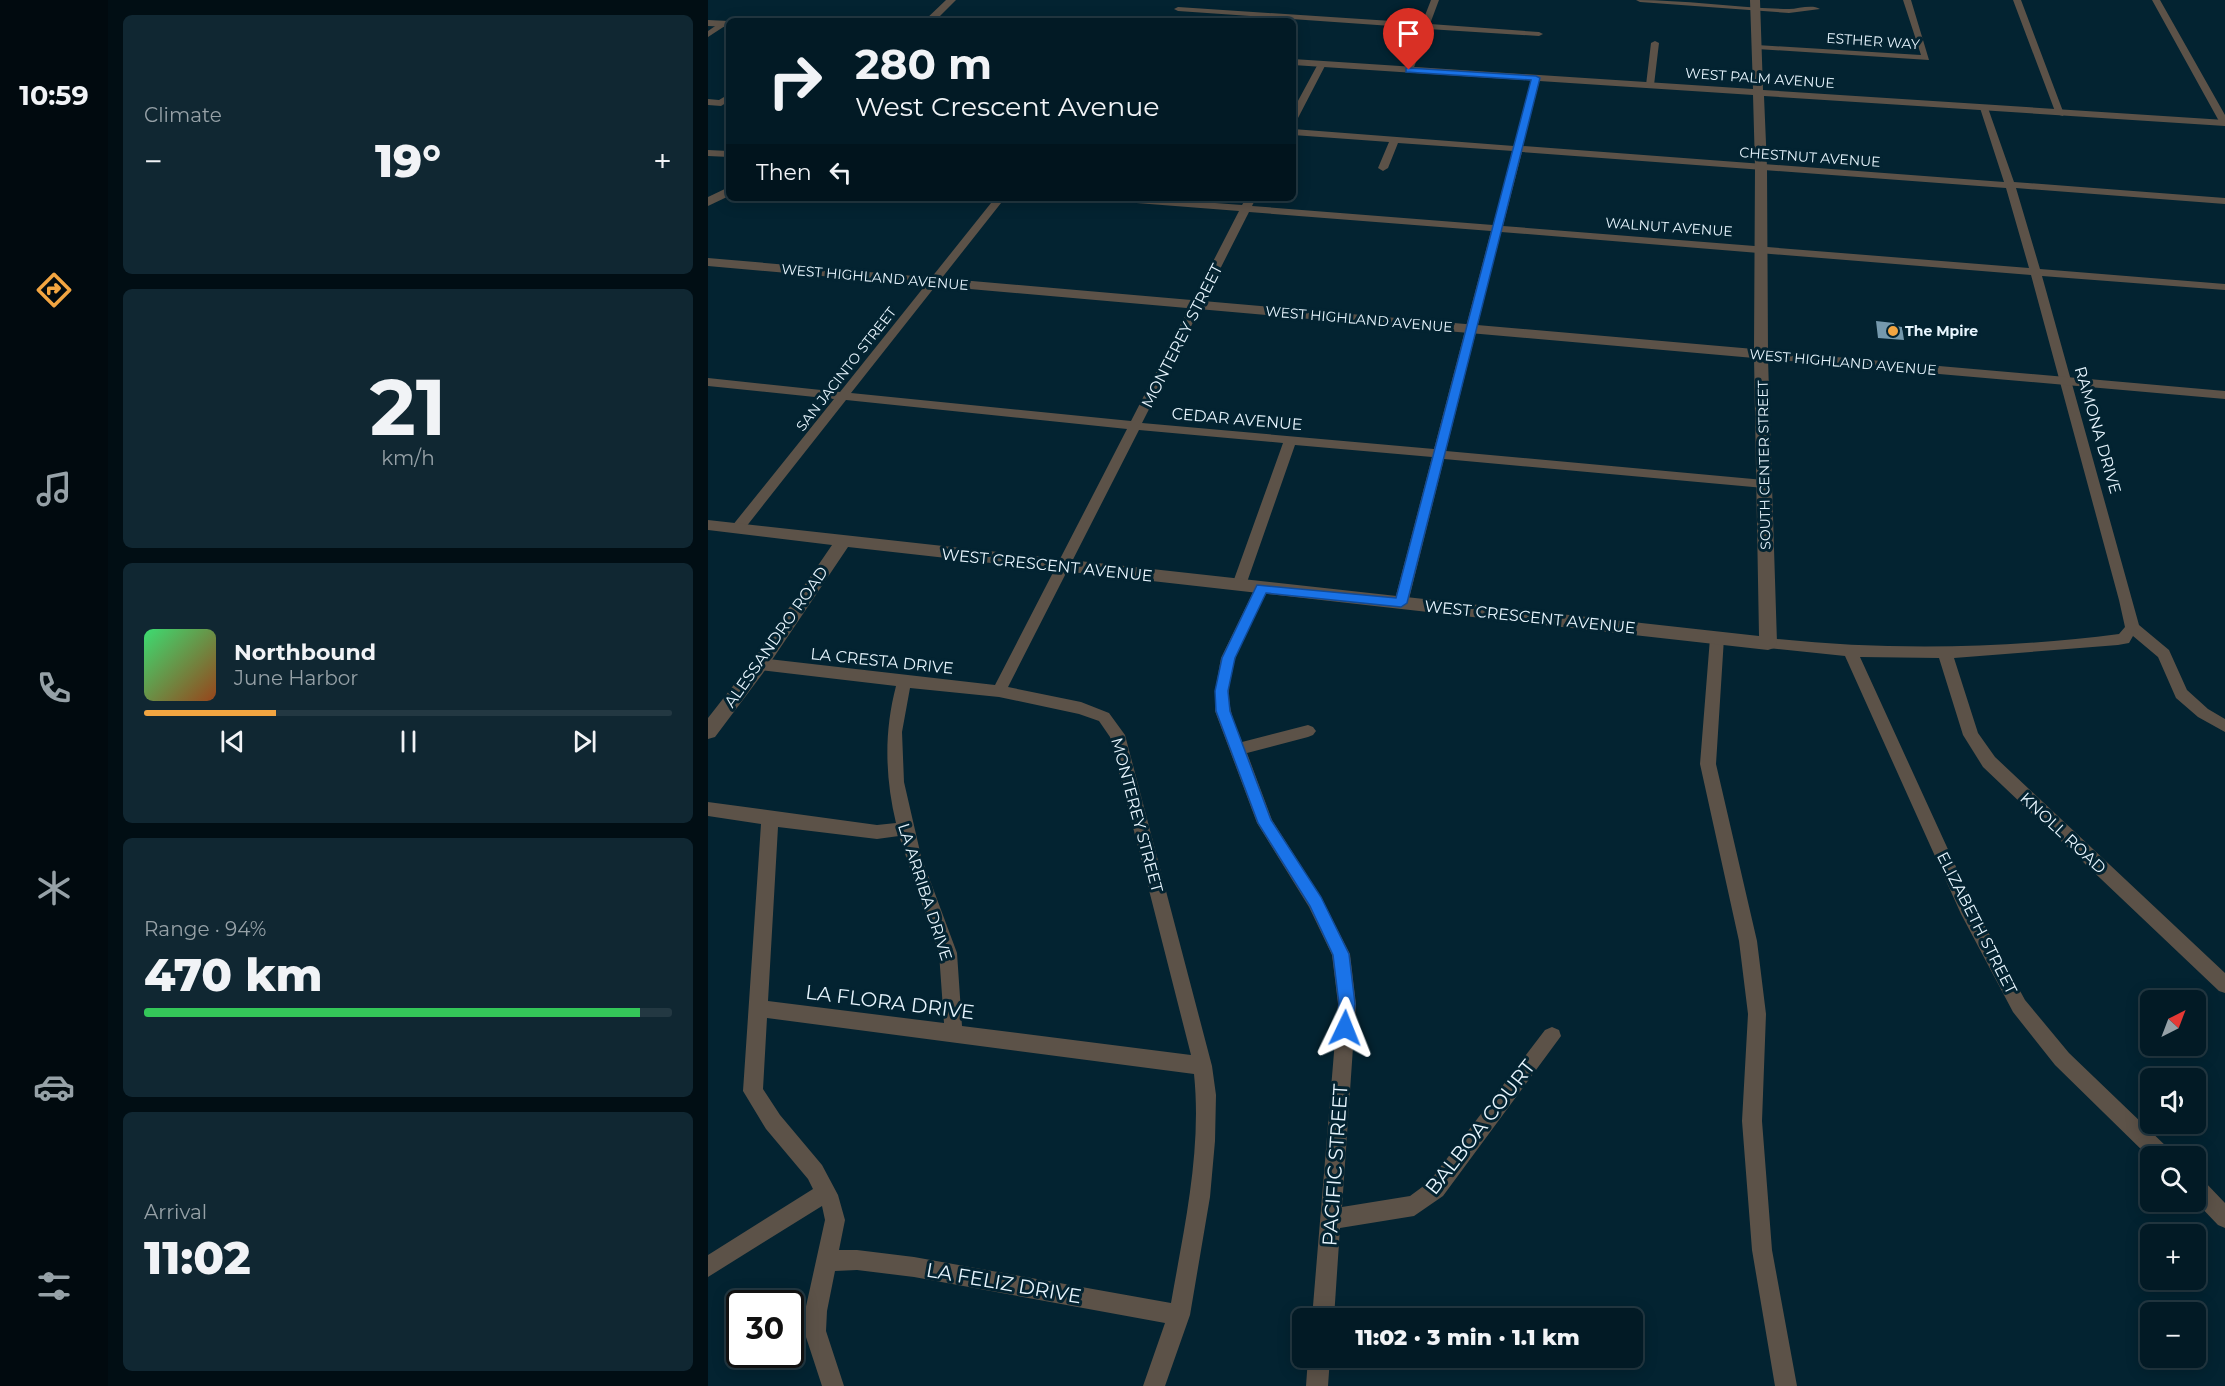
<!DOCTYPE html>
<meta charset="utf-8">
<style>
body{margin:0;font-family:Montserrat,sans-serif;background:#102732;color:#f1f3f6;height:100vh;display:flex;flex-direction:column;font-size:22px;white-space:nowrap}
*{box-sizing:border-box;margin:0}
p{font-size:20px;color:#96a1a7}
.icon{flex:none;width:33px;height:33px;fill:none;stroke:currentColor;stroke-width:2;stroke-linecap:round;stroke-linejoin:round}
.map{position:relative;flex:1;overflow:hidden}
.details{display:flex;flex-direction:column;gap:15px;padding:15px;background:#010e14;width:600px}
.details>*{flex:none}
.guide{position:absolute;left:18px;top:18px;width:570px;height:183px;border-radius:9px;box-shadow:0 3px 15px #0003,0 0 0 2px #233842;background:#021a25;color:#f1f3f6;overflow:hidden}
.needle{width:39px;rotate:42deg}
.controls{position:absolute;left:1432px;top:990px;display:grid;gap:12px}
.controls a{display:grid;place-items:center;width:66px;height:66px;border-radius:9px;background:#021a25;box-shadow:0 3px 15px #0003,0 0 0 2px #233842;font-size:30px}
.speed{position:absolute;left:18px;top:1290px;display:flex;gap:12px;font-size:30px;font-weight:700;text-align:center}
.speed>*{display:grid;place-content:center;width:78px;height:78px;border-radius:50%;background:#021a25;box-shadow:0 3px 15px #0003,0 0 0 2px #233842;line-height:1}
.speed .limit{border:3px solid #111;border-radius:9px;background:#fff;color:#111}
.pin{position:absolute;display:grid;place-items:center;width:51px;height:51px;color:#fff;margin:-62px -26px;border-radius:50% 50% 50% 0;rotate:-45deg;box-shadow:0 0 6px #0007}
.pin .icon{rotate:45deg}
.me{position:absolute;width:66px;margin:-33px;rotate:2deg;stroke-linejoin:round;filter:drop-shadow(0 0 4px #0008)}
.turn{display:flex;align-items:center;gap:21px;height:126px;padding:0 30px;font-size:27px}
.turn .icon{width:78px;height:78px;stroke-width:2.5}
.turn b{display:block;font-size:42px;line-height:51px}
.then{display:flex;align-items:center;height:57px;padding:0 30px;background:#0003;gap:12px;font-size:22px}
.big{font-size:45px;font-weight:800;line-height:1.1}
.details .tile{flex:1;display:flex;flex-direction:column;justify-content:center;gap:9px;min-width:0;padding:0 21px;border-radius:9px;background:#102732}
.details .dial{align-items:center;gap:0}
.dial b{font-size:78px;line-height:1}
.song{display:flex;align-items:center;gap:18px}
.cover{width:72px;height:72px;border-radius:9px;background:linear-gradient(135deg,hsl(140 70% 55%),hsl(20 70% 35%))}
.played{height:6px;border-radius:3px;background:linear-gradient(90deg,#f2a541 25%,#233842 25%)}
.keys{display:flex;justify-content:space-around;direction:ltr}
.heat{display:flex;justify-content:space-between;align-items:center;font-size:33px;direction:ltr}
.charge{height:9px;border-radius:4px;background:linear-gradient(90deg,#34c759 94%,#233842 0)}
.trip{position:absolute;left:584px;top:1308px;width:351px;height:60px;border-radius:9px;background:#021a25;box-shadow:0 3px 15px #0003,0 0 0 2px #233842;font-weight:800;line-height:60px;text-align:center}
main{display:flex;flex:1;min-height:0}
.tab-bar{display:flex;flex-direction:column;width:108px;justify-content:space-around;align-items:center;background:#010a0f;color:#96a1a7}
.tab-bar .icon{width:42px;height:42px}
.tab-bar .active{color:#f2a541}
.tab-bar b{font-size:27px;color:#f1f3f6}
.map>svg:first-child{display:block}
</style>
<main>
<nav class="tab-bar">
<b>10:59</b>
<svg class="icon active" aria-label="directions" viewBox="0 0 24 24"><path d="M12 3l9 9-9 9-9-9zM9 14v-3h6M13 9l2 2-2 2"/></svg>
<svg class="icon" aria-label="music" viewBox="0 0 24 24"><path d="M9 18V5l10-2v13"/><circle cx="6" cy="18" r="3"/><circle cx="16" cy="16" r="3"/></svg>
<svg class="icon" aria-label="phone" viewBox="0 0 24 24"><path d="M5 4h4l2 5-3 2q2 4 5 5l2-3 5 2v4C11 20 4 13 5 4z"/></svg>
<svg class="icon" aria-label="climate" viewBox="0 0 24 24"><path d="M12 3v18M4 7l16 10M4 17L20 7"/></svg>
<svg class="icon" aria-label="car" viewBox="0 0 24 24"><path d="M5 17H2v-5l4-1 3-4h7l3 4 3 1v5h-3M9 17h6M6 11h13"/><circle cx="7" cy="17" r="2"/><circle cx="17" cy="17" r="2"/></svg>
<svg class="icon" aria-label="filters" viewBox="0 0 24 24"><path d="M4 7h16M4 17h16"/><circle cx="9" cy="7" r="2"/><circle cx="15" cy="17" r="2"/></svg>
</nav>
<section class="details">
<div class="tile"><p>Climate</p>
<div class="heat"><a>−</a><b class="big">19°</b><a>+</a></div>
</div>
<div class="tile dial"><b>21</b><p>km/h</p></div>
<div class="tile">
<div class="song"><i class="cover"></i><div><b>Northbound</b><p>June Harbor</p></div></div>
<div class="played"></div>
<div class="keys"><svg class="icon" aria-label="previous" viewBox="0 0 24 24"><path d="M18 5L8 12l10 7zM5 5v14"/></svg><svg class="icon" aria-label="pause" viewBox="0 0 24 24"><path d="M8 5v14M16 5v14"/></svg><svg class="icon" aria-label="next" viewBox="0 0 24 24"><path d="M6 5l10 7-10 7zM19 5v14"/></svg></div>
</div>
<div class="tile"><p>Range · 94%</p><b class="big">470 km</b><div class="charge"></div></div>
<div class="tile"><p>Arrival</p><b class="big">11:02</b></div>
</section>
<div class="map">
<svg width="1517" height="1386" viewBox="0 0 1517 1386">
<rect width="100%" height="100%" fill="#032331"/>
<path fill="#7599ad" d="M1168,321L1186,323L1187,326L1194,327L1196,340L1170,338Z"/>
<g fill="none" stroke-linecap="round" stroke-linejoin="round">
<path fill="#5c5248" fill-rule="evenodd" d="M723,0H731L722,24L831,32L835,34L831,36L720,29L705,70L701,73L697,70L712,28L470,11L466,9L470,7L714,23Z
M928,0C979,0 1030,8 1081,9C1090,9 1104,4 1112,9L1081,13L932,2Z
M1195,0H1203L1221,60L1049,49L1045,47L1049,45L1213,55Z
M1305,0H1313L1356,114L1355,116L1348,114Z
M1444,0H1452L1517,115V126L1512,123Z
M13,22L20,24L0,37V31Z
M947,41L951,43L946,85L942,88L938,85L943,43Z
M611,62L618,64L590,118L585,121V110Z
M828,75L832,78L815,146L1296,182L1272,108L1276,105L1280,108L1306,182L1517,198V204L1308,188L1332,269L1517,284V290L1334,276L1431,625L1461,650L1479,690L1500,709L1517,719V732L1490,717L1468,698L1450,657L1425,636L1421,643L1410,645L1246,658L1270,733L1287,757L1517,973V993L1511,991L1275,767L1255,735L1231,658L1152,657L1265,904L1317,1000L1361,1053L1461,1149L1464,1156H1443V1159L1347,1065L1305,1012L1253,914L1137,656L1060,648L1055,647L1053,643L1055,639L1060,638C1177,651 1294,649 1411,634L1417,627L1411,600L1323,275L793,232L738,451L1056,480L1062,484L1056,488L736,459L700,603L693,608L686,603L724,457L587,445L538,585L531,590L524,585L575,443L431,430L300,687L373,702L401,713L417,735L504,1066L508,1095L507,1141L502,1197L482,1315L457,1386H435L457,1323L206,1277L149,1270L127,1271L119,1311L118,1331L136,1386H114L96,1331L97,1311L117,1220L114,1206L0,1277V1255L105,1189L100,1179L58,1129L35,1091L53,824L0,816V802L169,825L188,823C177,777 176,732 188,686L52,670L47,668L45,664L47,660L52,658L287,685L419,429L138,400L34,532H24L22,529L24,526L126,399L0,386V378L132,392L287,198H297L143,393L423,421L531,211L403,201L398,198H440L534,205L538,198H548L544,206L785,225L805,151L690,143L680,168L675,171L670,168L681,142L585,135V129L806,146L824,78ZM814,152L1298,188L1321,268L795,226ZM541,212L783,231L726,449L434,423ZM202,688L291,697L371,714L391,721L402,737L483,1055L254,1026L249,953L213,856L196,782L194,732ZM70,827L169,839L191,836L231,953L236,1023L60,1001ZM59,1018L486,1074C494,1151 476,1228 463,1303L206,1257L149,1250H131L137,1220L130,1195L114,1165L72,1115L55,1089Z
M21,94V101L13,106L0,105V99L11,100Z
M0,150L21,151V157L0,156Z
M554,583L561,588C543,624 513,669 523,711C525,722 531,732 534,742L600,725L605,727L608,731L605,735L600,737L539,753L564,820L613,897L642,954L648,1004L634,1207L702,1196L721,1182L837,1030L844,1027L851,1030L853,1036L735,1196L706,1216L632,1228L626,1318H604L630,1004L624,955L601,907L549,823L507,711V691L513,658L547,588Z
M1009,633L1016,638L1008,764L1049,941L1058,1014L1054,1121L1064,1250L1089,1386H1067L1044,1250L1034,1121L1040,1014L1031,941L992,764L1002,638Z
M1488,1177L1495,1180L1517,1203V1228L1510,1225L1488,1202Z
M600,1358H622L620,1386H598Z"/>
<path fill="#5c5248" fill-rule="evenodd" d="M238,0H248L227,21H216Z
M1042,0H1052L1055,90L1517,120V126L1056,96L1059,167L1060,351L1517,391V399L1060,359L1069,643L1066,648L1060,650L140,547L58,669L7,737L0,739V718L46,659L124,545L0,530V520L1051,636L1046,358L0,266V258L1046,349L1047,167L1045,95L585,65V59L1045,89Z
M0,20L21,21V27L0,26Z
M21,187V196L0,206V197Z"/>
</g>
<path fill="#1a73e8" stroke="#114b97" stroke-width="1.5" d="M701,68L828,76L832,78L699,603L693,607L558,593L527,658L520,691L522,711L563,820L613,897L641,954L647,1004L643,1034L637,1036L631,1034L629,1028L631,1004L625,955L602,906L550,823L508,711L507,691L514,658L549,585L688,598L823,80L698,72V68Z"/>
<circle fill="#f2a541" stroke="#032331" stroke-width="2" cx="1185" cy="331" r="6"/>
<g text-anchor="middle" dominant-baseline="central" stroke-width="6" stroke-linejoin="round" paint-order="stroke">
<g font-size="14" fill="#e7f5fe" stroke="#032331">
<text transform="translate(1165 41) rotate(4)">ESTHER WAY</text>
<text transform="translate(1052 78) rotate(4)">WEST PALM AVENUE</text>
<text transform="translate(1102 157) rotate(4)">CHESTNUT AVENUE</text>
<text transform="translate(961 227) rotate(4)">WALNUT AVENUE</text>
<text transform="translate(167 277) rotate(5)">WEST HIGHLAND AVENUE</text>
<text transform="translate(651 319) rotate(5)">WEST HIGHLAND AVENUE</text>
<text transform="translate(1135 362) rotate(5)">WEST HIGHLAND AVENUE</text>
<text transform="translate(138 369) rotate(-52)">SAN JACINTO STREET</text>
<text transform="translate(1056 465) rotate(-91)">SOUTH CENTER STREET</text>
</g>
<g font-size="14" font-weight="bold" fill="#e7f5fe" stroke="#032331" text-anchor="start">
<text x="1197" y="331">The Mpire</text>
</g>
<g font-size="16" fill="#e7f5fe" stroke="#032331">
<text transform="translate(474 336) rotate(-63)">MONTEREY STREET</text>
<text transform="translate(529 419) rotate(5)">CEDAR AVENUE</text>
<text transform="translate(1390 430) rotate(74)">RAMONA DRIVE</text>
<text transform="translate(339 565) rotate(6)">WEST CRESCENT AVENUE</text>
<text transform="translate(822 617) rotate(6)">WEST CRESCENT AVENUE</text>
<text transform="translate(68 637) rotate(-55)">ALESSANDRO ROAD</text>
<text transform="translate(174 661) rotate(6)">LA CRESTA DRIVE</text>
<text transform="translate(429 815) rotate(75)">MONTEREY STREET</text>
<text transform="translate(1355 833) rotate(43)">KNOLL ROAD</text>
<text transform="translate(217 892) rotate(72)">LA ARRIBA DRIVE</text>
<text transform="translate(1269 923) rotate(63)">ELIZABETH STREET</text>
</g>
<g font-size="20" fill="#e7f5fe" stroke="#032331">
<text transform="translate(182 1002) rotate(7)">LA FLORA DRIVE</text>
<text transform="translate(772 1127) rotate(-52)">BALBOA COURT</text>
<text transform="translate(627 1165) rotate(-86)">PACIFIC STREET</text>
<text transform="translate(296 1283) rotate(10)">LA FELIZ DRIVE</text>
</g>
</g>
</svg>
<div class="controls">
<a><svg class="needle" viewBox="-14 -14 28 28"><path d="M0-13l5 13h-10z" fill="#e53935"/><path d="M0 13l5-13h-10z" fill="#96a1a7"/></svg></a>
<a><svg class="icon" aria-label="sound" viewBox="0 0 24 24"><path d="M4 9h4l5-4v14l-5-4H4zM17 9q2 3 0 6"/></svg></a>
<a><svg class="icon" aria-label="search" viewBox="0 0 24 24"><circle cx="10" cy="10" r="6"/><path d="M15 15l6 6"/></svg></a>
<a>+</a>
<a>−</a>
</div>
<div class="speed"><div class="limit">30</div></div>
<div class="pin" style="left:701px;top:70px;background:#d93025"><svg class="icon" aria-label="arrive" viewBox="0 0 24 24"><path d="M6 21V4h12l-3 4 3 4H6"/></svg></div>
<svg class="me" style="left:637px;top:1028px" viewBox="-20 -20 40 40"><path d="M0-17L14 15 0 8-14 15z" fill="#1a73e8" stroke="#fff" stroke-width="4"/></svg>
<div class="trip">11:02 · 3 min · 1.1 km</div>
<div class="guide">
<div class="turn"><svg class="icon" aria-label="right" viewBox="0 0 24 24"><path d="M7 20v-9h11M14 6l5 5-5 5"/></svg><div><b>280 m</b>West Crescent Avenue</div></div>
<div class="then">Then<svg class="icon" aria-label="left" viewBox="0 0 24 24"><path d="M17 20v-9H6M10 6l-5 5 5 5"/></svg></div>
</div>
</div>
</main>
